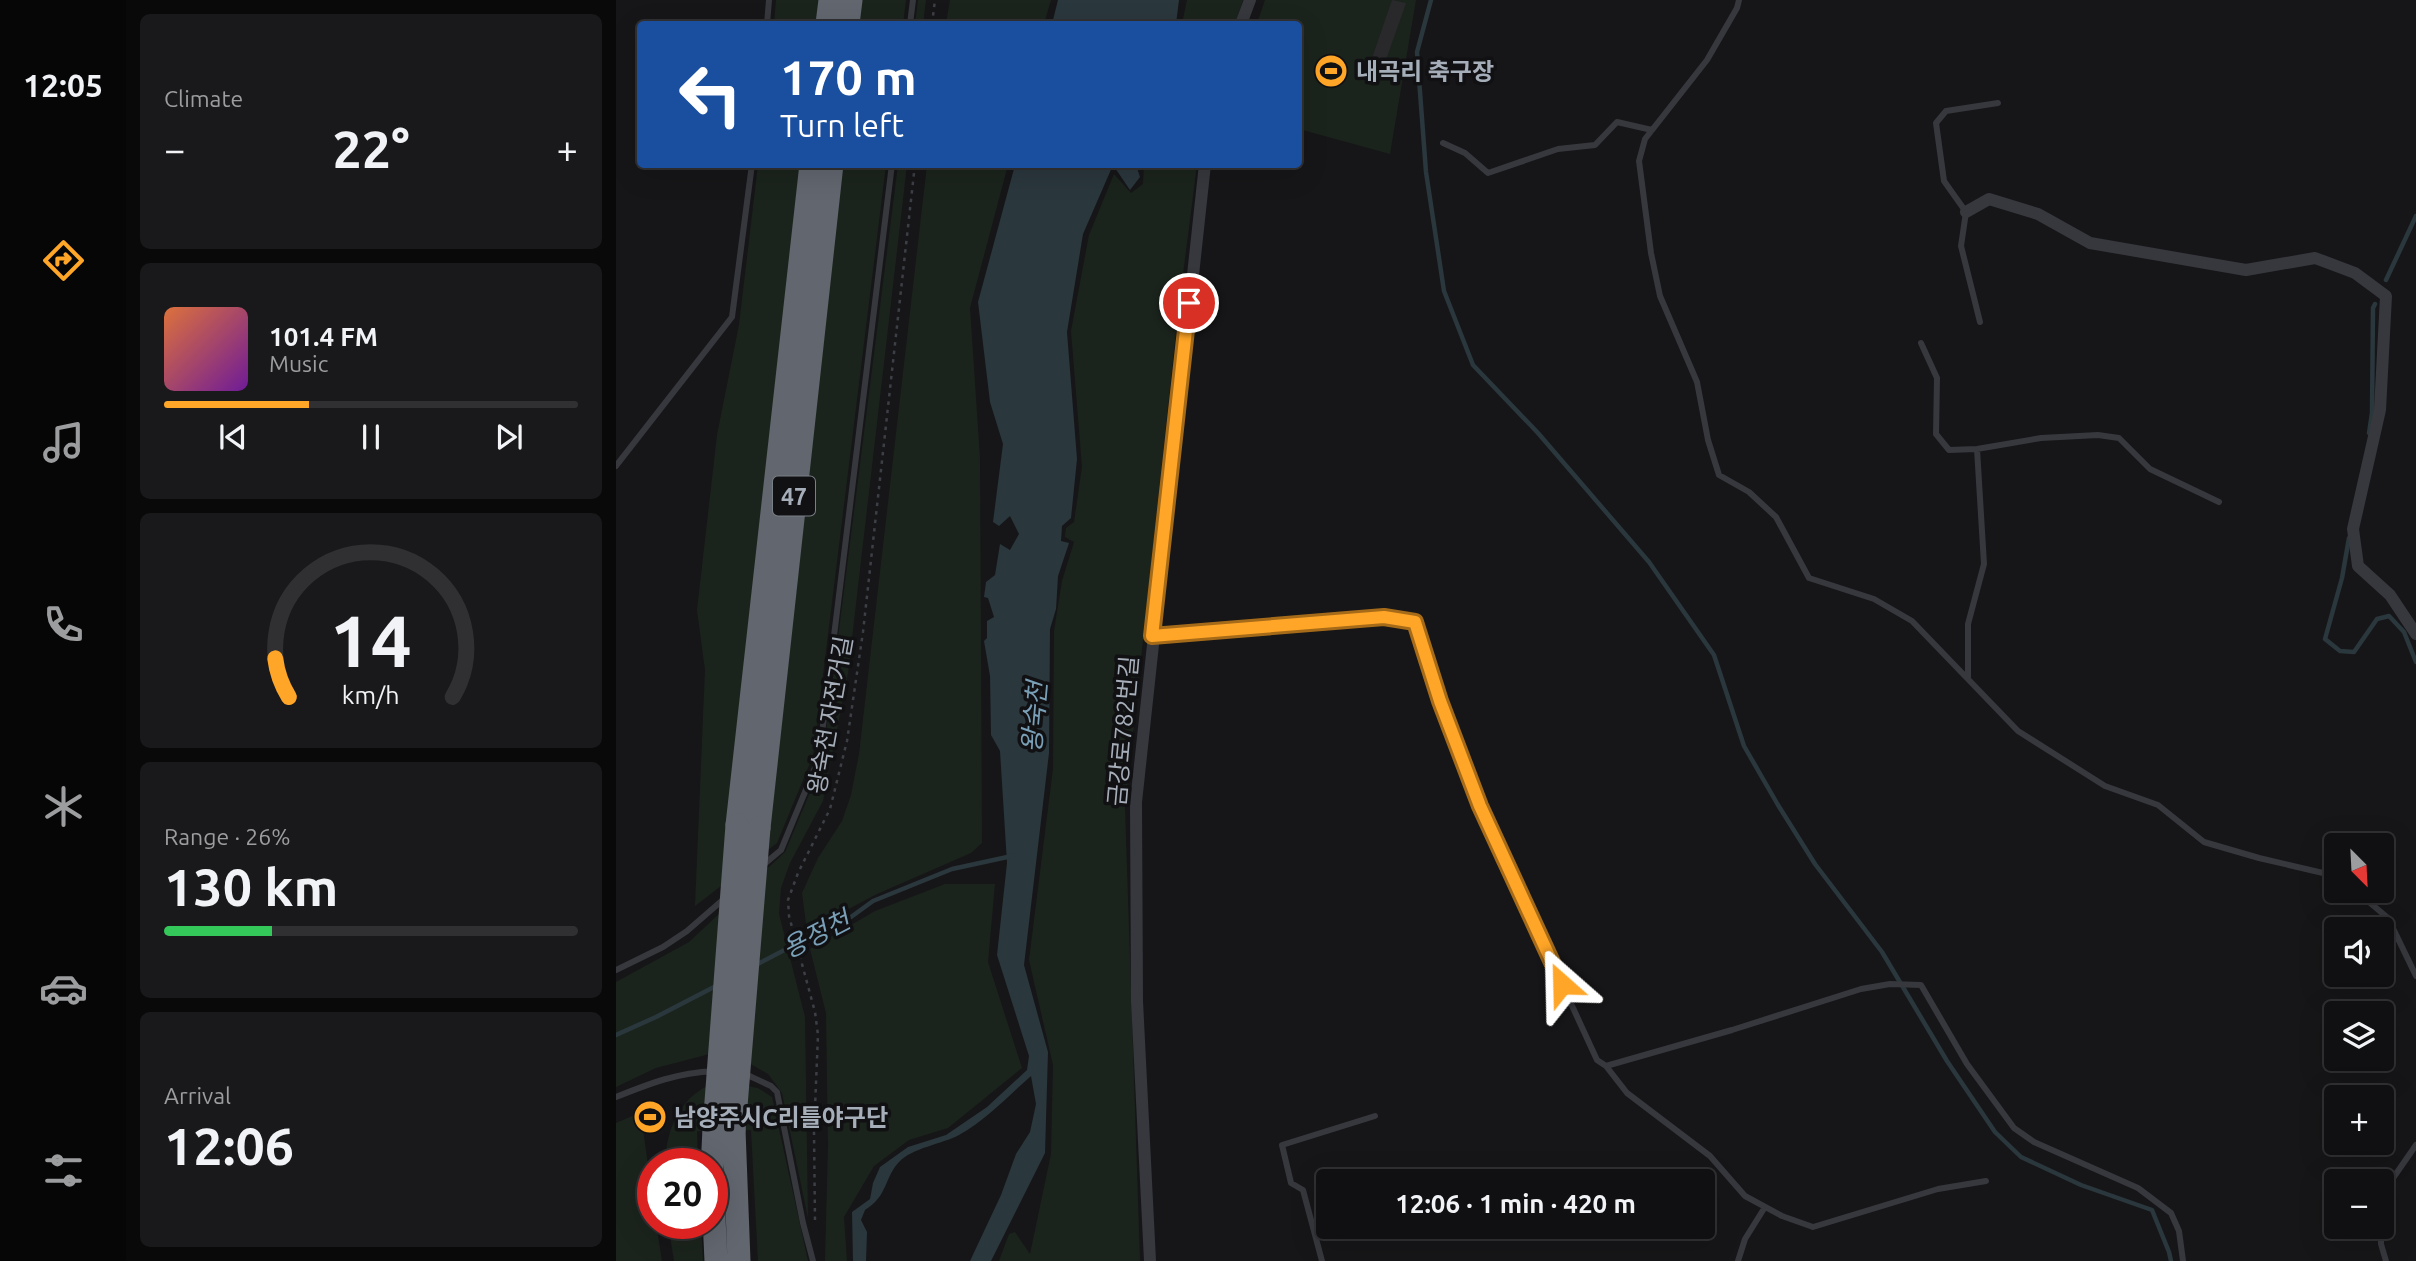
<!DOCTYPE html>
<meta charset="utf-8">
<style>
body{margin:0;font-family:Ubuntu,"Noto Sans KR",sans-serif;background:#19191b;color:#f1f3f6;height:100vh;display:flex;flex-direction:column;font-size:26px;white-space:nowrap}
*{box-sizing:border-box;margin:0}
p{font-size:23px;color:#9c9d9f}
.icon{flex:none;width:38px;height:38px;fill:none;stroke:currentColor;stroke-width:2;stroke-linecap:round;stroke-linejoin:round}
.map{position:relative;flex:1;overflow:hidden}
.sheet{display:flex;flex-direction:column;gap:14px;padding:14px;background:#09090a;width:490px}
.sheet>*{flex:none}
.hud{position:absolute;left:21px;top:21px;width:665px;height:147px;border-radius:7px;box-shadow:0 7px 28px #0002,0 0 0 2px #303032;background:#1a4fa0;color:#fff;overflow:hidden}
.needle{width:46px;rotate:156deg}
.controls{position:absolute;left:1708px;top:833px;display:grid;gap:14px}
.controls a{display:grid;place-items:center;width:70px;height:70px;border-radius:7px;background:#101012;box-shadow:0 7px 28px #0002,0 0 0 2px #303032;font-size:35px}
.speed{position:absolute;left:21px;top:1148px;display:flex;gap:14px;font-size:35px;font-weight:700;text-align:center}
.speed>*{display:grid;place-content:center;width:91px;height:91px;border-radius:50%;background:#101012;box-shadow:0 7px 28px #0002,0 0 0 2px #303032;line-height:1}
.speed .limit{border:10px solid #d22;background:#fff;color:#111}
.pin{position:absolute;display:grid;place-items:center;width:60px;height:60px;color:#fff;margin:-30px;border:4px solid #fff;border-radius:50%;box-shadow:0 2px 7px #0007}
.me{position:absolute;width:77px;margin:-38px;rotate:335deg;stroke-linejoin:round;filter:drop-shadow(0 0 5px #0008)}
.turn{display:flex;align-items:center;gap:24px;height:147px;padding:0 28px;font-size:32px}
.turn .icon{width:91px;height:91px;stroke-width:2.5}
.turn b{display:block;font-size:49px;line-height:60px}
.big{font-size:52px;font-weight:600;line-height:1.1}
.sheet .tile{flex:1;display:flex;flex-direction:column;justify-content:center;gap:10px;min-width:0;padding:0 24px;border-radius:10px;background:#19191b}
.sheet .dial{align-items:center;gap:0}
.dial svg{height:182px;overflow:visible;fill:none;stroke:#303032;stroke-width:7;stroke-linecap:round;text-anchor:middle}
.dial text{fill:#f1f3f6;stroke:none}
.song{display:flex;align-items:center;gap:21px}
.cover{width:84px;height:84px;border-radius:10px;background:linear-gradient(135deg,hsl(20 70% 55%),hsl(280 70% 35%))}
.played{height:7px;border-radius:4px;background:linear-gradient(90deg,#ffa527 35%,#303032 35%)}
.keys{display:flex;justify-content:space-around;direction:ltr}
.heat{display:flex;justify-content:space-between;align-items:center;font-size:38px;direction:ltr}
.charge{height:10px;border-radius:5px;background:linear-gradient(90deg,#34c759 26%,#303032 0)}
.trip{position:absolute;left:700px;top:1169px;width:399px;height:70px;border-radius:7px;background:#101012;box-shadow:0 7px 28px #0002,0 0 0 2px #303032;font-weight:600;line-height:70px;text-align:center}
main{display:flex;flex:1;min-height:0}
.tabs{display:flex;flex-direction:column;width:126px;justify-content:space-around;align-items:center;background:#060607;color:#9c9d9f}
.tabs .icon{width:49px;height:49px}
.tabs .on{color:#ffa527}
.tabs b{font-size:32px;color:#f1f3f6}
.map>svg:first-child{display:block}
</style>
<main>
<nav class="tabs">
<b>12:05</b>
<svg class="icon on" aria-label="directions" viewBox="0 0 24 24"><path d="M12 3l9 9-9 9-9-9zM9 14v-3h6M13 9l2 2-2 2"/></svg>
<svg class="icon" aria-label="music" viewBox="0 0 24 24"><path d="M9 18V5l10-2v13"/><circle cx="6" cy="18" r="3"/><circle cx="16" cy="16" r="3"/></svg>
<svg class="icon" aria-label="phone" viewBox="0 0 24 24"><path d="M5 4h4l2 5-3 2q2 4 5 5l2-3 5 2v4C11 20 4 13 5 4z"/></svg>
<svg class="icon" aria-label="climate" viewBox="0 0 24 24"><path d="M12 3v18M4 7l16 10M4 17L20 7"/></svg>
<svg class="icon" aria-label="car" viewBox="0 0 24 24"><path d="M5 17H2v-5l4-1 3-4h7l3 4 3 1v5h-3M9 17h6M6 11h13"/><circle cx="7" cy="17" r="2"/><circle cx="17" cy="17" r="2"/></svg>
<svg class="icon" aria-label="filters" viewBox="0 0 24 24"><path d="M4 7h16M4 17h16"/><circle cx="9" cy="7" r="2"/><circle cx="15" cy="17" r="2"/></svg>
</nav>
<section class="sheet">
<div class="tile"><p>Climate</p>
<div class="heat"><a>−</a><b class="big">22°</b><a>+</a></div>
</div>
<div class="tile">
<div class="song"><i class="cover"></i><div><b>101.4 FM</b><p>Music</p></div></div>
<div class="played"></div>
<div class="keys"><svg class="icon" aria-label="previous" viewBox="0 0 24 24"><path d="M18 5L8 12l10 7zM5 5v14"/></svg><svg class="icon" aria-label="pause" viewBox="0 0 24 24"><path d="M8 5v14M16 5v14"/></svg><svg class="icon" aria-label="next" viewBox="0 0 24 24"><path d="M6 5l10 7-10 7zM19 5v14"/></svg></div>
</div>
<div class="tile dial"><svg viewBox="0 0 100 80">
<path d="M14 69A42 42 0 1 1 86 69"/>
<path d="M14 69A42 42 0 0 1 8 52" stroke="#ffa527"/>
<text x="50" y="56" font-size="32" font-weight="700">14</text>
<text x="50" y="72" font-size="11">km/h</text>
</svg></div>
<div class="tile"><p>Range · 26%</p><b class="big">130 km</b><div class="charge"></div></div>
<div class="tile"><p>Arrival</p><b class="big">12:06</b></div>
</section>
<div class="map">
<svg width="1800" height="1261" viewBox="0 0 1800 1261">
<rect width="100%" height="100%" fill="#161618"/>
<path fill="#1b241c" d="M160,0H290L287,24H158Z
M302,0H310L307,24H299Z
M334,0H435L428,24H330Z
M571,0H627L619,24H566Z
M649,0H800L774,154L683,129L682,24H641Z
M142,165H270L197,756L161,843L79,906L89,670L81,610L101,435L123,325Z
M282,165H291L232,673L207,801L174,863L165,888L163,914L189,1017L192,1218L166,1093L152,1074L126,1059L105,1051L40,1068L0,1087V982L73,942L169,852L206,764Z
M311,165H392L354,308L364,458L366,843L355,853L261,894L191,931L186,893L202,858L226,821L235,795L243,754Z
M528,165H581L562,313L509,808L524,1261H383L393,1234L399,1232L414,1254L435,1154L437,1065L413,960L437,769L438,631L446,581L458,542L449,537L450,528L458,522L466,467L455,331L473,235L498,174L515,193L527,184Z
M329,884H379L372,962L406,1068L332,1128L293,1140L258,1166L228,1217L231,1261H209L212,1145L210,1013L194,949L259,911Z
M113,1083L142,1088L156,1097L192,1261H142L135,1130L81,1131L82,1164H50C48,1134 64,1098 92,1086C98,1083 106,1083 113,1083Z
M21,1114L25,1116L37,1199V1223H40L46,1261H0V1123Z
M52,1223H85L87,1261H58Z"/>
<path fill="#2a373d" d="M442,0H563L560,24H436Z
M399,165H520L524,177L514,190L497,165L467,234L451,332L461,459L455,518L446,526L445,541L453,543L442,576L440,609L434,629L433,753L408,965L432,1052L429,1153L375,1261H354L385,1195L400,1154L414,1132L420,1104L415,1076C392,1096 370,1120 343,1135C326,1144 296,1148 283,1162C268,1178 272,1196 249,1210L245,1220L251,1232L250,1261H237L236,1212L254,1199L257,1183L264,1167L292,1147L330,1135L371,1107L411,1070L413,1056L381,955L391,863L384,751L375,735L374,676L368,641L371,638V621L378,617L372,598L368,597L370,582L379,575L384,544L394,550L403,534L394,516L383,526L377,522L387,444L374,402L362,302Z"/>
<g fill="none" stroke-linecap="round" stroke-linejoin="round">
<path stroke="#2a373d" stroke-width="4.5" d="M815,0L801,52L810,172L828,291L857,365L922,433L1033,562L1098,655L1128,746L1162,805L1199,864L1266,952L1331,1061L1379,1132L1405,1157L1465,1185L1536,1210L1553,1252L1555,1261
M1770,280L1800,216
M1753,433L1756,413L1757,308L1759,304
M1733,538L1726,578L1709,639L1724,651L1738,652L1761,619L1773,616L1788,632L1800,662
M138,966L220,923L235,917L257,901L336,869L396,856
M0,1035L40,1017L100,986"/>
</g>
<path fill="#29292c" d="M776,0L790,3L767,68L754,64Z"/>
<g fill="none" stroke-linecap="round" stroke-linejoin="round">
<path stroke="#3c3f45" stroke-width="2.5" stroke-dasharray="3.5 5" stroke-linecap="butt" d="M316,24L319,0
M199,1220L198,1132L202,1035L199,1012L173,916L172,900L182,873L214,809L231,741L247,632L299,164"/>
<path stroke="#36383d" stroke-width="6" d="M1123,0L1121,8L1091,60L1029,139L1023,161L1035,253L1044,296L1081,382L1092,440L1103,475L1133,492L1160,517L1193,578L1258,599L1296,621L1402,731L1489,786L1542,805L1588,842L1643,858L1720,876
M151,24L153,0
M294,24L297,0
M827,143L849,153L872,173L942,149L979,145L1001,122L1036,130
M1364,322L1345,246L1350,212L1328,181L1320,123L1330,111L1382,103
M1305,343L1321,378L1320,434L1333,450L1361,449L1425,438L1482,435L1503,438L1534,469L1603,502
M0,466L116,317L136,164
M538,636L768,617L799,622L824,701L864,806L981,1060L990,1066L1116,1030L1245,989L1274,984L1305,985L1351,1064L1398,1128L1418,1142L1522,1188L1555,1213L1563,1231L1567,1261
M1352,677V624L1368,564L1361,449
M146,866L165,850L203,758L276,164
M1740,891L1772,918L1800,976
M0,970L47,947L71,931L109,898
M990,1066L1011,1093L1094,1156L1129,1196L1166,1216L1197,1227L1322,1189L1370,1181
M127,1073L155,1086L161,1092L187,1223L197,1261
M0,1097C35,1083 60,1073 99,1071
M1766,1194L1800,1145
M1765,1227V1244L1770,1261
M706,1261L687,1190L675,1183L666,1145L759,1116
M1122,1261L1129,1239L1149,1207"/>
<path stroke="#36383d" stroke-width="12" d="M625,24L634,0
M1350,212L1373,199L1422,214L1474,243L1630,270L1699,258L1739,273L1770,296L1764,410L1737,529L1742,566L1774,595L1800,634
M534,1261L521,1001L520,802L589,164"/>
<path stroke="#62666f" stroke-width="23" d="M211,24L214,0
M232,24L235,0
M121,825L195,164
M143,828L216,164
M118,1130L123,1261
M96,1170L98,1128
M96,1174L100,1261"/>
<path stroke="#62666f" stroke-width="23" d="M98,1128L121,825
M118,1130L143,828"/>
</g>
<g fill="none" stroke-linecap="round" stroke-linejoin="round">
<defs>
<path id="route" d="M573,303L536,636L768,617L799,622L824,701L864,806L946,984"/>
</defs>
<use href="#route" stroke="#a66b19" stroke-width="18"/>
<use href="#route" stroke="#ffa527" stroke-width="12"/>
</g>
<defs>
<symbol id="stadium-disc" viewBox="-11 -11 22 22"><circle r="9.5" fill="#ffa527" stroke="#111113"/><path d="M0-5a6.5 5 0 1 0 0 10a6.5 5 0 1 0 0-10ZM-3.5-1.8h7v3.6h-7Z" fill="#111"/></symbol>
</defs>
<g fill-rule="evenodd">
<use href="#stadium-disc" x="696" y="52" width="38" height="38"/>
<use href="#stadium-disc" x="15" y="1098" width="38" height="38"/>
</g>
<g text-anchor="middle" dominant-baseline="central" stroke-width="7" stroke-linejoin="round" paint-order="stroke">
<rect fill="#111113" stroke="#797f87" stroke-width="2" x="157" y="476.5" width="42" height="39" rx="5"/>
<g font-size="23" font-weight="bold" fill="#a6aeb9">
<text x="178" y="496">47</text>
</g>
<g font-size="24" font-weight="bold" fill="#a6aeb9" stroke="#111113" text-anchor="start">
<text x="740" y="71">내곡리 축구장</text>
<text x="58" y="1117">남양주시C리틀야구단</text>
</g>
<g font-size="24" fill="#a6aeb9" stroke="#111113">
<text transform="translate(214 715) rotate(-80)">왕숙천 자전거길</text>
<text transform="translate(507 731) rotate(-85)">금강로782번길</text>
</g>
<g font-size="26" font-style="italic" fill="#7aa0b8" stroke="#111113">
<text transform="translate(418 717) rotate(-85)">왕숙천</text>
<text transform="translate(200 934) rotate(-27)">용정천</text>
</g>
</g>
</svg>
<div class="controls">
<a><svg class="needle" viewBox="-14 -14 28 28"><path d="M0-13l5 13h-10z" fill="#e53935"/><path d="M0 13l5-13h-10z" fill="#9c9d9f"/></svg></a>
<a><svg class="icon" aria-label="sound" viewBox="0 0 24 24"><path d="M4 9h4l5-4v14l-5-4H4zM17 9q2 3 0 6"/></svg></a>
<a><svg class="icon" aria-label="layers" viewBox="0 0 24 24"><path d="M12 4l9 5-9 5-9-5zM3 14l9 5 9-5"/></svg></a>
<a>+</a>
<a>−</a>
</div>
<div class="speed"><div class="limit">20</div></div>
<div class="pin" style="left:573px;top:303px;background:#d93025"><svg class="icon" aria-label="arrive" viewBox="0 0 24 24"><path d="M6 21V4h12l-3 4 3 4H6"/></svg></div>
<svg class="me" style="left:946px;top:984px" viewBox="-20 -20 40 40"><path d="M0-17L14 15 0 8-14 15z" fill="#ffa527" stroke="#fff" stroke-width="4"/></svg>
<div class="trip">12:06 · 1 min · 420 m</div>
<div class="hud">
<div class="turn"><svg class="icon" aria-label="left" viewBox="0 0 24 24"><path d="M17 20v-9H6M10 6l-5 5 5 5"/></svg><div><b>170 m</b>Turn left</div></div>
</div>
</div>
</main>
